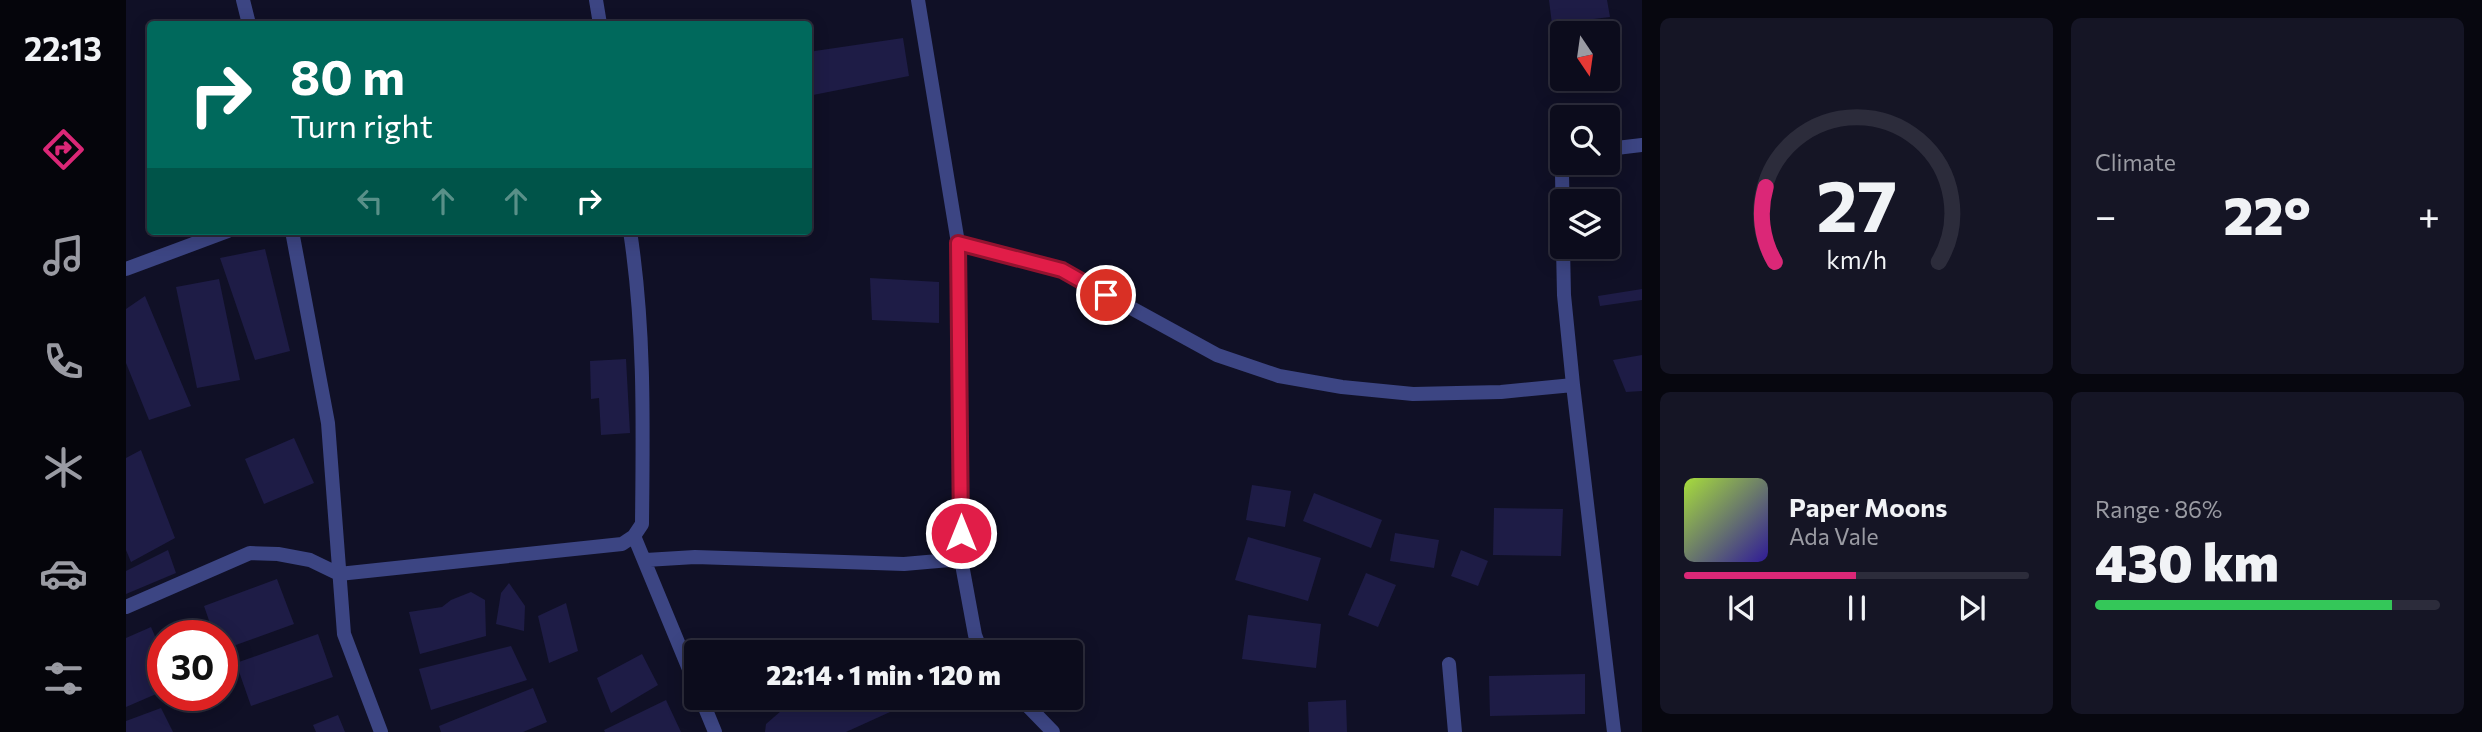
<!DOCTYPE html>
<meta charset="utf-8">
<style>
body{margin:0;font-family:Commissioner,sans-serif;background:#151525;color:#f1f3f6;height:100vh;display:flex;flex-direction:column;font-size:26px;white-space:nowrap}
*{box-sizing:border-box;margin:0}
p{font-size:23px;color:#9a9ba3}
.icon{flex:none;width:38px;height:38px;fill:none;stroke:currentColor;stroke-width:2;stroke-linecap:round;stroke-linejoin:round}
.map{position:relative;flex:1;overflow:hidden}
.details{display:flex;flex-direction:column;gap:18px;padding:18px;background:#07070f;width:840px}
.details>*{flex:none}
.top-card{position:absolute;left:21px;top:21px;width:665px;height:214px;border-radius:7px;box-shadow:0 4px 18px #0003,0 0 0 2px #2c2c3b;background:#00695c;color:#fff;overflow:hidden}
.needle{width:46px;rotate:167deg}
.controls{position:absolute;left:1424px;top:21px;display:grid;gap:14px}
.controls a{display:grid;place-items:center;width:70px;height:70px;border-radius:7px;background:#0c0c1c;box-shadow:0 4px 18px #0003,0 0 0 2px #2c2c3b;font-size:35px}
.speed{position:absolute;left:21px;top:620px;display:flex;gap:14px;font-size:35px;font-weight:700;text-align:center}
.speed>*{display:grid;place-content:center;width:91px;height:91px;border-radius:50%;background:#0c0c1c;box-shadow:0 4px 18px #0003,0 0 0 2px #2c2c3b;line-height:1}
.speed .limit{border:10px solid #d22;background:#fff;color:#111}
.pin{position:absolute;display:grid;place-items:center;width:60px;height:60px;color:#fff;margin:-30px;border:4px solid #fff;border-radius:50%;box-shadow:0 2px 7px #0007}
.me{position:absolute;width:77px;margin:-38px;rotate:0deg;stroke-linejoin:round;filter:drop-shadow(0 0 5px #0008)}
.turn{display:flex;align-items:center;gap:24px;height:147px;padding:0 28px;font-size:32px}
.turn .icon{width:91px;height:91px;stroke-width:2.5}
.turn b{display:block;font-size:49px;line-height:60px}
.lanes{display:flex;align-items:center;height:66px;padding:0 28px;background:#0003;justify-content:center;gap:35px;direction:ltr}
.lanes .off{opacity:.35}
.big{font-size:52px;font-weight:800;line-height:1.1}
.details .tile{flex:1;display:flex;flex-direction:column;justify-content:center;gap:10px;min-width:0;padding:0 24px;border-radius:10px;background:#151525}
.details .dial{align-items:center;gap:0}
.dial svg{height:182px;overflow:visible;fill:none;stroke:#2c2c3b;stroke-width:7;stroke-linecap:round;text-anchor:middle}
.dial text{fill:#f1f3f6;stroke:none}
.song{display:flex;align-items:center;gap:21px}
.cover{width:84px;height:84px;border-radius:10px;background:linear-gradient(135deg,hsl(80 70% 55%),hsl(250 70% 35%))}
.played{height:7px;border-radius:4px;background:linear-gradient(90deg,#db2777 50%,#2c2c3b 50%)}
.keys{display:flex;justify-content:space-around;direction:ltr}
.heat{display:flex;justify-content:space-between;align-items:center;font-size:38px;direction:ltr}
.charge{height:10px;border-radius:5px;background:linear-gradient(90deg,#34c759 86%,#2c2c3b 0)}
.details .tiles{flex:1;display:grid;gap:18px;grid-template-columns:repeat(2,1fr)}
.trip{position:absolute;left:558px;top:640px;width:399px;height:70px;border-radius:7px;background:#0c0c1c;box-shadow:0 4px 18px #0003,0 0 0 2px #2c2c3b;font-weight:800;line-height:70px;text-align:center}
main{display:flex;flex:1;min-height:0}
.tab-bar{display:flex;flex-direction:column;width:126px;justify-content:space-around;align-items:center;background:#05050b;color:#9a9ba3}
.tab-bar .icon{width:49px;height:49px}
.tab-bar .current{color:#db2777}
.tab-bar b{font-size:32px;color:#f1f3f6}
.map>svg:first-child{display:block}
</style>
<main>
<nav class="tab-bar">
<b>22:13</b>
<svg class="icon current" aria-label="directions" viewBox="0 0 24 24"><path d="M12 3l9 9-9 9-9-9zM9 14v-3h6M13 9l2 2-2 2"/></svg>
<svg class="icon" aria-label="music" viewBox="0 0 24 24"><path d="M9 18V5l10-2v13"/><circle cx="6" cy="18" r="3"/><circle cx="16" cy="16" r="3"/></svg>
<svg class="icon" aria-label="phone" viewBox="0 0 24 24"><path d="M5 4h4l2 5-3 2q2 4 5 5l2-3 5 2v4C11 20 4 13 5 4z"/></svg>
<svg class="icon" aria-label="climate" viewBox="0 0 24 24"><path d="M12 3v18M4 7l16 10M4 17L20 7"/></svg>
<svg class="icon" aria-label="car" viewBox="0 0 24 24"><path d="M5 17H2v-5l4-1 3-4h7l3 4 3 1v5h-3M9 17h6M6 11h13"/><circle cx="7" cy="17" r="2"/><circle cx="17" cy="17" r="2"/></svg>
<svg class="icon" aria-label="filters" viewBox="0 0 24 24"><path d="M4 7h16M4 17h16"/><circle cx="9" cy="7" r="2"/><circle cx="15" cy="17" r="2"/></svg>
</nav>
<div class="map">
<svg width="1516" height="732" viewBox="0 0 1516 732">
<rect width="100%" height="100%" fill="#101026"/>
<path fill="#1e1c46" d="M1423,0H1481L1484,17L1426,24Z
M777,38L783,76L682,96V52Z
M139,249L164,351L129,360L94,258Z
M744,278L813,282V323L746,320Z
M93,279L114,380L71,388L50,287Z
M1516,289V300L1474,306L1472,296Z
M19,296L65,406L23,420L0,363V309Z
M1516,355V391L1500,392L1487,360Z
M500,359L504,433L475,435L473,398L465,399L464,361Z
M168,438L188,483L138,504L119,459Z
M15,450L49,538L5,562L0,550V458Z
M1126,485L1165,491L1159,527L1120,520Z
M1188,493L1256,520L1245,548L1177,521Z
M1368,508L1437,509L1435,556L1367,555Z
M1269,533L1313,540L1308,568L1264,561Z
M1122,537L1195,558L1182,601L1109,580Z
M42,550L50,573L0,594V571Z
M1335,550L1362,561L1352,586L1325,576Z
M1240,573L1270,585L1252,627L1222,615Z
M151,579L168,624L96,650V635H88L78,606Z
M383,583L399,606L398,631L370,624L375,593Z
M345,592L359,600L360,636L294,654L283,612L316,607L325,600Z
M440,603L452,651L423,663L412,616Z
M1122,615L1195,624L1190,668L1116,659Z
M25,627L37,655V691L0,707V638Z
M192,634L207,677L125,706L110,663Z
M385,646L401,680L305,710L293,669Z
M516,654L532,685L485,713L471,678Z
M1459,674V714L1364,716L1363,676Z
M407,688L421,722L397,732H315L313,726Z
M670,698H758L775,707L720,732H639L640,724Z
M540,700L555,732H479L478,730Z
M1220,700L1221,732H1183L1182,702Z
M35,708L47,732H0V721Z
M212,715L219,732H190L187,725Z"/>
<g fill="none" stroke-linecap="round" stroke-linejoin="round">
<path stroke="#3c4583" stroke-width="14" d="M117,0L123,24
M470,0L474,24
M792,0L832,243L835,559L849,635L856,653
M1482,149L1516,145
M1437,226L1436,174L1442,163
M166,231L202,423L218,634L255,732
M832,243L936,270L1091,355L1153,376L1216,387L1287,394L1375,392L1447,385
M1437,247L1438,295L1447,385L1488,732
M0,269L102,231
M508,536L570,686
M520,560L569,557L778,564L835,559
M0,607L124,553L152,554L184,560L213,574L496,544L508,536L516,524C517,425 519,328 504,231
M1323,664L1329,732
M575,698L589,732
M894,698L927,732"/>
</g>
<g fill="none" stroke-linecap="round" stroke-linejoin="round">
<defs>
<path id="route" d="M835,533L832,243L936,270L980,295"/>
</defs>
<use href="#route" stroke="#92132f" stroke-width="18"/>
<use href="#route" stroke="#e11d48" stroke-width="12"/>
</g>
</svg>
<div class="controls">
<a><svg class="needle" viewBox="-14 -14 28 28"><path d="M0-13l5 13h-10z" fill="#e53935"/><path d="M0 13l5-13h-10z" fill="#9a9ba3"/></svg></a>
<a><svg class="icon" aria-label="search" viewBox="0 0 24 24"><circle cx="10" cy="10" r="6"/><path d="M15 15l6 6"/></svg></a>
<a><svg class="icon" aria-label="layers" viewBox="0 0 24 24"><path d="M12 4l9 5-9 5-9-5zM3 14l9 5 9-5"/></svg></a>
</div>
<div class="speed"><div class="limit">30</div></div>
<div class="pin" style="left:980px;top:295px;background:#d93025"><svg class="icon" aria-label="arrive" viewBox="0 0 24 24"><path d="M6 21V4h12l-3 4 3 4H6"/></svg></div>
<svg class="me" style="left:835px;top:533px" viewBox="-20 -20 40 40"><circle r="17" fill="#e11d48" stroke="#fff" stroke-width="3"/><path d="M0-11L8 9 0 5-8 9z" fill="#fff"/></svg>
<div class="trip">22:14 · 1 min · 120 m</div>
<div class="top-card">
<div class="turn"><svg class="icon" aria-label="right" viewBox="0 0 24 24"><path d="M7 20v-9h11M14 6l5 5-5 5"/></svg><div><b>80 m</b>Turn right</div></div>
<div class="lanes"><svg class="icon off" aria-label="left" viewBox="0 0 24 24"><path d="M17 20v-9H6M10 6l-5 5 5 5"/></svg><svg class="icon off" aria-label="ahead" viewBox="0 0 24 24"><path d="M12 20V5M6 11l6-6 6 6"/></svg><svg class="icon off" aria-label="ahead" viewBox="0 0 24 24"><path d="M12 20V5M6 11l6-6 6 6"/></svg><svg class="icon" aria-label="right" viewBox="0 0 24 24"><path d="M7 20v-9h11M14 6l5 5-5 5"/></svg></div>
</div>
</div>
<section class="details">
<div class="tiles">
<div class="tile dial"><svg viewBox="0 0 100 80">
<path d="M14 69A42 42 0 1 1 86 69"/>
<path d="M14 69A42 42 0 0 1 10 36" stroke="#db2777"/>
<text x="50" y="56" font-size="32" font-weight="700">27</text>
<text x="50" y="72" font-size="11">km/h</text>
</svg></div>
<div class="tile"><p>Climate</p>
<div class="heat"><a>−</a><b class="big">22°</b><a>+</a></div>
</div>
<div class="tile">
<div class="song"><i class="cover"></i><div><b>Paper Moons</b><p>Ada Vale</p></div></div>
<div class="played"></div>
<div class="keys"><svg class="icon" aria-label="previous" viewBox="0 0 24 24"><path d="M18 5L8 12l10 7zM5 5v14"/></svg><svg class="icon" aria-label="pause" viewBox="0 0 24 24"><path d="M8 5v14M16 5v14"/></svg><svg class="icon" aria-label="next" viewBox="0 0 24 24"><path d="M6 5l10 7-10 7zM19 5v14"/></svg></div>
</div>
<div class="tile"><p>Range · 86%</p><b class="big">430 km</b><div class="charge"></div></div>
</div>
</section>
</main>
